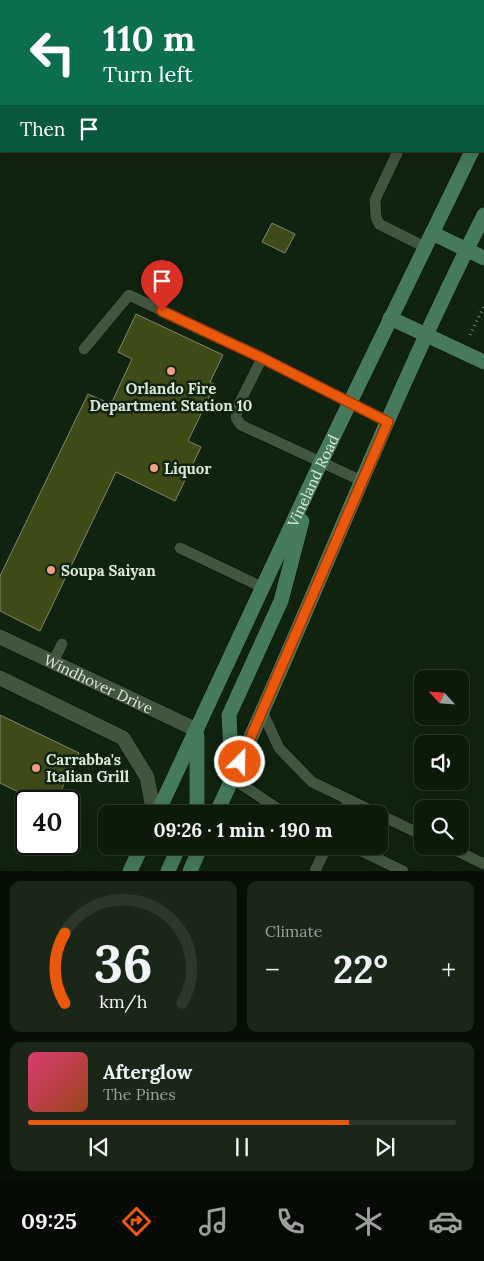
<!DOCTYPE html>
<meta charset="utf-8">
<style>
body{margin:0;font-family:Lora,serif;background:#1a2718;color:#f1f3f6;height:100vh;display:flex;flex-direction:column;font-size:19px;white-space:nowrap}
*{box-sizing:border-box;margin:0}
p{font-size:16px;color:#9aa19c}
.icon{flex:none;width:28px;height:28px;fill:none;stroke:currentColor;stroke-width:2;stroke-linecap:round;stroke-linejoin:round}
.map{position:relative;height:871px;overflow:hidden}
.sheet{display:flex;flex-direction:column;gap:10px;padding:10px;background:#070e06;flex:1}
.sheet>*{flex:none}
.hud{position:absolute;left:0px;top:0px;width:485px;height:152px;box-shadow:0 5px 20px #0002,0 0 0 1px #2c382b;background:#0b6e4f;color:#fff;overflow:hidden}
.needle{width:32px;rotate:296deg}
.tools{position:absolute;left:414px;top:670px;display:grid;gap:10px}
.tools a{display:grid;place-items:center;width:55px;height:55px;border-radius:10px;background:#0c1a0a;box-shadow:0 5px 20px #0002,0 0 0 1px #2c382b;font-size:25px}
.speed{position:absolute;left:15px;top:790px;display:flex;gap:10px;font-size:25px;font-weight:700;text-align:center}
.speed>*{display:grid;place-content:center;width:65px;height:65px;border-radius:50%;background:#0c1a0a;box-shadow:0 5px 20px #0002,0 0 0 1px #2c382b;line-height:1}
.speed .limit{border:2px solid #111;border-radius:8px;background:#fff;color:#111}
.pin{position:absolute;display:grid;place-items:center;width:42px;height:42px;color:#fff;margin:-51px -21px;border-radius:50% 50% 50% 0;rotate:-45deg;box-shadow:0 0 5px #0007}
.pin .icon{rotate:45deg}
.me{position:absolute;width:55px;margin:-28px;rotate:23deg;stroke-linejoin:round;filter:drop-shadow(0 0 4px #0008)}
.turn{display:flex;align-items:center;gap:18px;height:105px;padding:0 20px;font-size:22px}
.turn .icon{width:65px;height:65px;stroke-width:2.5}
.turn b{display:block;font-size:35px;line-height:42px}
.then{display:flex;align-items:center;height:48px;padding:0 20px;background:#0003;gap:10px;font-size:19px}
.big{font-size:38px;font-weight:700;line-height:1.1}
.sheet .widget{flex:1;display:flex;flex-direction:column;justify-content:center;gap:8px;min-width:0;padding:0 18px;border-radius:10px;background:#1a2718}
.sheet .dial{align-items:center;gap:0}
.dial svg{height:130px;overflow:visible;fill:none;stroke:#2c382b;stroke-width:7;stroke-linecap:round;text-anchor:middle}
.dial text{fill:#f1f3f6;stroke:none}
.song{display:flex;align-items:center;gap:15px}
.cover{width:60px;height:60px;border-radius:8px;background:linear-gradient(135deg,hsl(340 70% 55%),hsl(20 70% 35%))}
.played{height:5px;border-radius:2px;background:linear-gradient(90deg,#ea580c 75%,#2c382b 75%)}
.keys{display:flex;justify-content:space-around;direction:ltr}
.heat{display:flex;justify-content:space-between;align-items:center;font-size:28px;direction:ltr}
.sheet .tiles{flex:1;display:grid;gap:10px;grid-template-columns:1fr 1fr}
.widget:last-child{grid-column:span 2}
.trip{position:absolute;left:98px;top:805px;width:290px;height:50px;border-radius:10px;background:#0c1a0a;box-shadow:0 5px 20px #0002,0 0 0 1px #2c382b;font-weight:700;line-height:50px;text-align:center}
.tabs{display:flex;height:80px;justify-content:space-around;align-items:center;background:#050a04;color:#9aa19c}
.tabs .icon{width:35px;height:35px}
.tabs .active{color:#ea580c}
.tabs b{font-size:22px;color:#f1f3f6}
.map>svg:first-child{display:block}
</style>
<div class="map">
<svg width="484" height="871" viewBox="0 0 484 871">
<rect width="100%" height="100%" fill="#10230e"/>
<path fill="#3f4b17" stroke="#80896a" d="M272,223L295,234L285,253L262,242Z
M136,314L223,355L210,382L215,385L188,441L201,447L175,501L116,472L40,631L0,611V576L88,394L111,404L132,359L118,352Z
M0,715L79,753L56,801H37L0,783Z"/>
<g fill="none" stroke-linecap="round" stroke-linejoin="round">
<defs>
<path id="lane" d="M453,1L454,0
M398,151L375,200L376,217L379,224L425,247
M84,349L129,295L262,358L388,422
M262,358L238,406L236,418L241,425L362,481
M180,548L264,588
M53,662L62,644
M262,711L279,748L312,782L422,835
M233,779L286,814
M343,814L349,800
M351,846L403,871
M447,846L484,864
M315,871L327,846"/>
<g id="street">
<path id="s1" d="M0,637L197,730"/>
<path d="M0,678L123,738L147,777L154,814"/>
</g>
<g id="secondary">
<path d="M432,233L484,258"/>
<path d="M390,318L484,362"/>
<path d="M232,774L229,715L281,601L302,521"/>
<path id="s2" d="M157,814L321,462L472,151"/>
<path d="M193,814L197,806V736"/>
<path d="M216,814C309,615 385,410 484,215"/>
<path d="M130,871L142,846"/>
<path d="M168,871L179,846"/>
<path d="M190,871L201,846"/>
</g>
</defs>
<use href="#lane" stroke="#000c00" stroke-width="12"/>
<use href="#street" stroke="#000c00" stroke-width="16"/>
<use href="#secondary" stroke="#000c00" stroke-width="16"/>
<path stroke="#778675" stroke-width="3" stroke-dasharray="1 4" stroke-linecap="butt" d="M470,335L484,306"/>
<use href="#lane" stroke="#42563f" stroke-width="11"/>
<use href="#street" stroke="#42563f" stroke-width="15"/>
<use href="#secondary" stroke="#457a5a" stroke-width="15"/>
</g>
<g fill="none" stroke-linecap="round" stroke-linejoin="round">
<defs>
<path id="route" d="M162,311L262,358L388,422L240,762"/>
</defs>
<use href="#route" stroke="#983908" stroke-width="12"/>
<use href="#route" stroke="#ea580c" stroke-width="9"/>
</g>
<g fill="#f49e86" stroke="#10230e" stroke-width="2">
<circle cx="171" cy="371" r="5"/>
<circle cx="154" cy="468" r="5"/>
<circle cx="51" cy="570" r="5"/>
<circle cx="36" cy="768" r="5"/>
</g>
<g text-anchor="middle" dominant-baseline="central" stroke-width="5" stroke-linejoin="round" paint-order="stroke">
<g font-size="15" font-weight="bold" fill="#dce8da" stroke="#10230e" text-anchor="start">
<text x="171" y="388" text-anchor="middle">Orlando Fire<tspan x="171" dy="17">Department Station 10</tspan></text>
<text x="164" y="468">Liquor</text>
<text x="61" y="570">Soupa Saiyan</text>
<text x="46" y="759">Carrabba's<tspan x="46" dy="17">Italian Grill</tspan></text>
</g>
<g font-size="15" fill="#dce8da" stroke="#10230e">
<text stroke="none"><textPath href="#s2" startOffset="368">Vineland Road</textPath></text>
<text stroke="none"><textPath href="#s1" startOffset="109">Windhover Drive</textPath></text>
</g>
</g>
</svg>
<div class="tools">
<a><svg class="needle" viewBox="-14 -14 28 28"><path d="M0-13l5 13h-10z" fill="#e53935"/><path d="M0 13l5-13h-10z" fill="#9aa19c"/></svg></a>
<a><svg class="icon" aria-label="sound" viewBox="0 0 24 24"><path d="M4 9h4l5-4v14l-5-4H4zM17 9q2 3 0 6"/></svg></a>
<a><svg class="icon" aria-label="search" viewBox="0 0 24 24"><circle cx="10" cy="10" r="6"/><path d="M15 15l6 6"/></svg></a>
</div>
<div class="speed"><div class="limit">40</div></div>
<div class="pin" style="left:162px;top:311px;background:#d93025"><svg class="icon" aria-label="arrive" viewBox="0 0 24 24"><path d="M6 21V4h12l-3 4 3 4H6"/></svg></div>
<svg class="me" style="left:240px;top:762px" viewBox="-20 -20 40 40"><circle r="17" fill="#ea580c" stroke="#fff" stroke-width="3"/><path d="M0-11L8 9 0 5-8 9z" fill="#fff"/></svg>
<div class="trip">09:26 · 1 min · 190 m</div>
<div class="hud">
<div class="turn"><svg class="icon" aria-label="left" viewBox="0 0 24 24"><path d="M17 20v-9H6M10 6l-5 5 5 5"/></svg><div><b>110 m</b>Turn left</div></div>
<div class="then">Then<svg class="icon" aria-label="arrive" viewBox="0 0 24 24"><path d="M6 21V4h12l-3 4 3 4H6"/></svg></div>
</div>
</div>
<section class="sheet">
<div class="tiles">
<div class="widget dial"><svg viewBox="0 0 100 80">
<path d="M14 69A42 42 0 1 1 86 69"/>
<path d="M14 69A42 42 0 0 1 14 26" stroke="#ea580c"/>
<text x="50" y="56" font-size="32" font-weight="700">36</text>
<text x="50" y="72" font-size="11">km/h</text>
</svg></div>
<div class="widget"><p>Climate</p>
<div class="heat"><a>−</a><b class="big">22°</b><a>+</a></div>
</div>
<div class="widget">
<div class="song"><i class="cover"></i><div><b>Afterglow</b><p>The Pines</p></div></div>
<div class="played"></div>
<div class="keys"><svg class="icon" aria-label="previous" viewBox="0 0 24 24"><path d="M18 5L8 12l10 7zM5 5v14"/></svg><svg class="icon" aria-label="pause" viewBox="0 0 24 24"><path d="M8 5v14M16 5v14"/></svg><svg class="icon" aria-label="next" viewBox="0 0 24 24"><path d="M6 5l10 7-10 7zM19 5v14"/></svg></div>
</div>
</div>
</section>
<nav class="tabs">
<b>09:25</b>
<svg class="icon active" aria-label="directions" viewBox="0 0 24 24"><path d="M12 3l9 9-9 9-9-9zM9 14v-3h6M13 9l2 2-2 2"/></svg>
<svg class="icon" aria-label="music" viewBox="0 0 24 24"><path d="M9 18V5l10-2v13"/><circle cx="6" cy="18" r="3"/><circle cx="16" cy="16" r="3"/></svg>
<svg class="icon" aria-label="phone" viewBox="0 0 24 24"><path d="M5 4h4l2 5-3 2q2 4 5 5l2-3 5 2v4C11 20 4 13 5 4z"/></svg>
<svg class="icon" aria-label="climate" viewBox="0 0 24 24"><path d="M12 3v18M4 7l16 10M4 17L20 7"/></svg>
<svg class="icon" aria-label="car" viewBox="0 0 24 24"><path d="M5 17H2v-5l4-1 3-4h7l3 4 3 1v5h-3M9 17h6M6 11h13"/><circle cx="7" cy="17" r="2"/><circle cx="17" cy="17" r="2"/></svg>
</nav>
